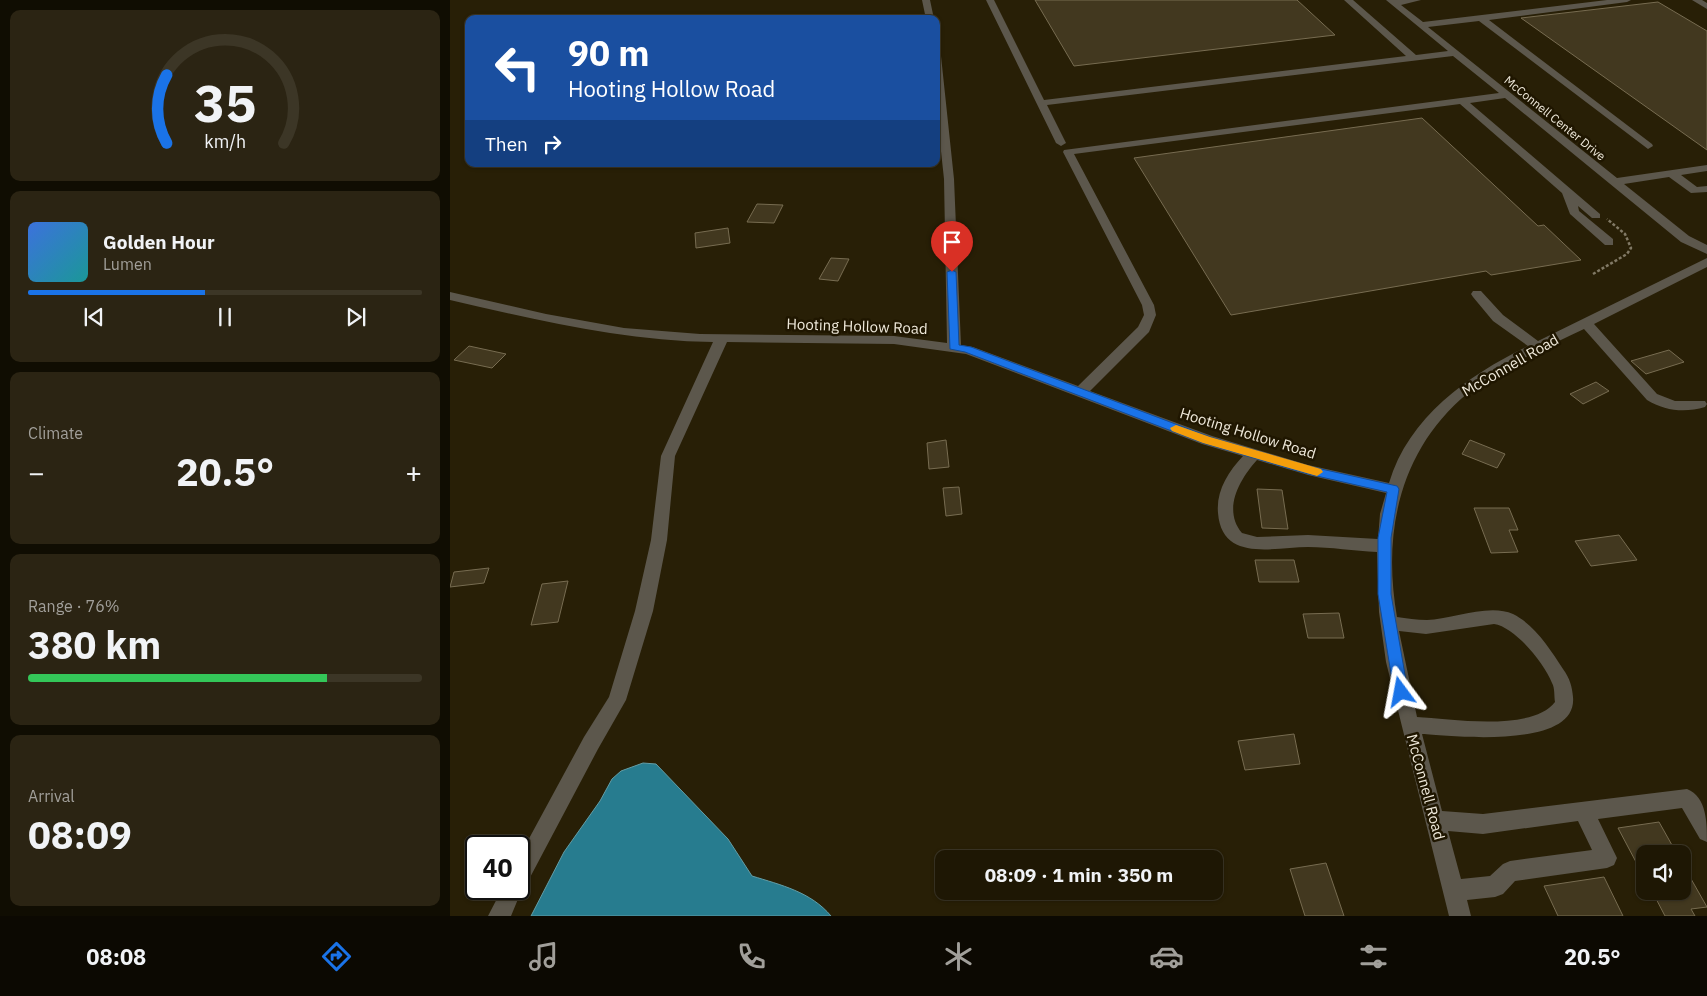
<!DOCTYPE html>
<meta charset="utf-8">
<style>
body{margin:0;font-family:"IBM Plex Sans",sans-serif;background:#2b2413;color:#f1f3f6;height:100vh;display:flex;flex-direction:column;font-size:19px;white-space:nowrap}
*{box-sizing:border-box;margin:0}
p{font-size:16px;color:#a19f9a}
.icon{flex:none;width:28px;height:28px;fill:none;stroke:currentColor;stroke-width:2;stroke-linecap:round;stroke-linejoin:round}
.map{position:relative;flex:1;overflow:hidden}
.side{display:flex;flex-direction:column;gap:10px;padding:10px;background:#100d02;width:450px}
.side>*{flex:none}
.hud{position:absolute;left:15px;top:15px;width:475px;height:152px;border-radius:10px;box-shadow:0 1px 4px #0004,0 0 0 1px #3c3626;background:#1a4fa0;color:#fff;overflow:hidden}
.tools{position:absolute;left:1186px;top:845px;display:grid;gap:10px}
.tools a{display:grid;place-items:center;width:55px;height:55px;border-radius:10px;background:#1e1704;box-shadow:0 1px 4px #0004,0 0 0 1px #3c3626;font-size:25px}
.speed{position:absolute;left:15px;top:835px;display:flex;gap:10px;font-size:25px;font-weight:700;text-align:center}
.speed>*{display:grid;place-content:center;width:65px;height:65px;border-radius:50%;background:#1e1704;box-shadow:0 1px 4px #0004,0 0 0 1px #3c3626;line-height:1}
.speed .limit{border:2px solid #111;border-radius:8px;background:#fff;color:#111}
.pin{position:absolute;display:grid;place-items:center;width:42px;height:42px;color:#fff;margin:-51px -21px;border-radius:50% 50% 50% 0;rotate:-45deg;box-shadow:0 0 5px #0007}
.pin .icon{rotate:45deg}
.me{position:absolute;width:55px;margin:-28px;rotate:347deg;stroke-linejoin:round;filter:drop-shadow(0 0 4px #0008)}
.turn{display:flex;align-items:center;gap:18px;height:105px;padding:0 20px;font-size:22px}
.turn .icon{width:65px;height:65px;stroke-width:2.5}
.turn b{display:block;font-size:35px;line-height:42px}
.then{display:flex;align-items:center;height:48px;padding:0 20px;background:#0003;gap:10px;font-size:19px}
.big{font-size:38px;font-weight:700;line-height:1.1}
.side .card{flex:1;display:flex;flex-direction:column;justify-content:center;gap:8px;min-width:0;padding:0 18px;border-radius:10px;background:#2b2413}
.side .dial{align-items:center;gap:0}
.dial svg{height:130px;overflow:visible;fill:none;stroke:#3c3626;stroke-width:7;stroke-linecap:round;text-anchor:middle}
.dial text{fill:#f1f3f6;stroke:none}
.song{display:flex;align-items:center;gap:15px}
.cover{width:60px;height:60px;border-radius:8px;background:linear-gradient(135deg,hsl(220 70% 55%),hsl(180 70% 35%))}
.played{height:5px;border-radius:2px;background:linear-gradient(90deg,#1a73e8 45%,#3c3626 45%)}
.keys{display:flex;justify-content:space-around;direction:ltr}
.heat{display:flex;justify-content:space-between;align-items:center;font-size:28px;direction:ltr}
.charge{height:8px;border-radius:4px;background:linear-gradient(90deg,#34c759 76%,#3c3626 0)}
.trip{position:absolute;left:485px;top:850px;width:288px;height:50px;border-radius:10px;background:#1e1704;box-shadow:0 1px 4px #0004,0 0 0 1px #3c3626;font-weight:700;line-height:50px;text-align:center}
.tabs{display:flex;height:80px;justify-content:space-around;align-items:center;background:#0c0902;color:#a19f9a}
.tabs .icon{width:35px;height:35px}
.tabs .active{color:#1a73e8}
.tabs b{font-size:22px;color:#f1f3f6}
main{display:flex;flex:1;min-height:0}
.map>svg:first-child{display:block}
</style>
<main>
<section class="side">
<div class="card dial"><svg viewBox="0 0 100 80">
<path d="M14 69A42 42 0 1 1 86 69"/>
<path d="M14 69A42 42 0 0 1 14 27" stroke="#1a73e8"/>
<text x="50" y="56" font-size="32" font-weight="700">35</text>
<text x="50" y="72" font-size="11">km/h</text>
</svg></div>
<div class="card">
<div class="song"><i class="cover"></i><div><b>Golden Hour</b><p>Lumen</p></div></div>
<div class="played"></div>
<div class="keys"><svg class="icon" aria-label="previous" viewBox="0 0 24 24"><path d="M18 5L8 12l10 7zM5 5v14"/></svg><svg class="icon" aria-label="pause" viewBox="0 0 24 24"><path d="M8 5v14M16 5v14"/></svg><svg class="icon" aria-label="next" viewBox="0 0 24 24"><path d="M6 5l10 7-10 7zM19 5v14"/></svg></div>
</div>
<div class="card"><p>Climate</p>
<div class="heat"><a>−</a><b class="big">20.5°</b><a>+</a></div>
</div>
<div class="card"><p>Range · 76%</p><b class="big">380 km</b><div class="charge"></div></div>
<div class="card"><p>Arrival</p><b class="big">08:09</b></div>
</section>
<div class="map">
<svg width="1257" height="916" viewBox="0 0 1257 916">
<rect width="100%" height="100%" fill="#281f06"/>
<path fill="#277c8f" stroke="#639da6" d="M193,763L206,764L278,839L302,876C331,885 361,892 381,916H81L114,852L150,801L162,779L171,771Z"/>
<path fill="#42381f" stroke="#776c51" d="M585,0H847L885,35L624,66Z
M1208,2L1257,31V150L1071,18Z
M972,118L1088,226L1094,225L1131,260L1041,275L1036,271L781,315L684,158Z
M307,204L333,205L324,223L297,222Z
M278,228L280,243L246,248L245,233Z
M381,258L399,259L388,281L369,279Z
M19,346L56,354L42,368L4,360Z
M1219,350L1234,362L1196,374L1181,361Z
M1146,382L1159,391L1133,404L1120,394Z
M496,440L499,467L479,469L477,443Z
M1020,440L1055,454L1047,468L1012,454Z
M509,487L512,514L496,516L493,488Z
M807,489L832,490L838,529L812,528Z
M1024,508H1059L1068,530H1059L1068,552L1041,553Z
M1169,535L1187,560L1141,566L1125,541Z
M805,560H844L849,582H809Z
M39,568L34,583L0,587L4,572Z
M118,581L108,622L81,625L92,584Z
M889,613L894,638H858L853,614Z
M844,734L850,764L795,770L788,741Z
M1209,822L1227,854H1195V879L1168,828Z
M876,863L894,916H855L840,869Z
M1232,863L1257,907L1241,909L1245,916H1215L1202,891H1232Z
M1154,877L1173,916H1108L1094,886Z"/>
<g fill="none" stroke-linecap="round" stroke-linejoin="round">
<path stroke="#817965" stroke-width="2.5" stroke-dasharray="3 2" stroke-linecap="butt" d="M1143,274L1177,254L1181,248L1175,234L1157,219"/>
<path fill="#5c574c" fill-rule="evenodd" d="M472,0H480L484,19H476Z
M536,0H544L594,100L956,56L894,0H903L966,55L998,51L936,0H971L951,5L973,22L1157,0H1181L1177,2L1039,20L1202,144L1203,146L1198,149L1029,21L978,27L1167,178L1257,165V171L1231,175L1247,187L1257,186V192L1241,193L1219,177L1174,184L1239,236L1257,245V254L1231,242L1055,98L1020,103L1150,214V218H1142L1128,206L1129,211L1163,239V245H1155L1120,214L1112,193L1010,104L624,154L704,305L706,315L699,332L640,391L762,436L858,465L939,483C959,416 1019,375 1078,346L1043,321L1023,297L1021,294L1023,291H1031L1053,315L1088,341L1257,258V267L1144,324L1207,394L1225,401H1255L1257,404L1255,407C1235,413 1215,411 1197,400L1134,329C1095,348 1052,366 1018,393C950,449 932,532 947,617C956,618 967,620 977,620C1001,619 1040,603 1063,614C1085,625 1100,649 1113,669C1120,679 1122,686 1123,697C1128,750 1002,736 972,734L992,811L1033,814L1237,789C1257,797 1257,823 1257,842L1250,839L1232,808L1148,819L1167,858L1164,865L1157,868L1065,881L1053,894L1045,897L1017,900L1021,916H999L936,662L929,612L927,552C904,551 881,547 858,547C825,547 772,563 768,513C766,491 778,472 793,456L752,444L516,354L444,344L277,342L225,456L217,540L203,611L176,700L148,749L76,885L73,887L61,916H38L52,889H69V857L134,737L159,697L185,611L201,540L211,456L263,342C174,341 87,320 0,300V292L96,314L174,328L250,334L444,336L497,343L494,179L486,105V53L491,56L504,179L511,345L523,347L628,386L688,327L694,315L692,305L613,152L614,150L1049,93L1003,56L597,105L616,143L611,146L606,143ZM807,460L858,475L936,493L930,514L928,539L858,535L807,537L792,533C772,509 790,479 807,460ZM1044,624C1065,627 1094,663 1102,683C1105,688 1104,696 1105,702C1082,732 1001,719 967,717L949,631L976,634ZM1128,821L1142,850L1060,861L1053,864L1040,876L1011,879L998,831L1033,834Z
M1242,0H1252L1257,3V9Z"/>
</g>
<path fill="#1a73e8" stroke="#114b97" d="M502,270L506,272L509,345L521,347L760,437L858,466L947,486L949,489L941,538V594L958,692L956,696L951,698L946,696L944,692L928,594V538L937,492L858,474L753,443L515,352L500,349L497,272Z"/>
<path fill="#f59e0b" d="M726,425L760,437L871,469L873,472L867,476L753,443L722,431L720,428Z"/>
<g text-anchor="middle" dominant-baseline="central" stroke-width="5" stroke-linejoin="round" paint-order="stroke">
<g font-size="12" fill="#efe9da" stroke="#1f1600">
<text transform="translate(1105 118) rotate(39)">McConnell Center Drive</text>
</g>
<g font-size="15" fill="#efe9da" stroke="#1f1600">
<text transform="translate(407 326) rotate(2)">Hooting Hollow Road</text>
<text transform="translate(1060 365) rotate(-30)">McConnell Road</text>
<text transform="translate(798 433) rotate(17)">Hooting Hollow Road</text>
<text transform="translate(976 787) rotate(75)">McConnell Road</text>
</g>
</g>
</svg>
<div class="tools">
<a><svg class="icon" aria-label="sound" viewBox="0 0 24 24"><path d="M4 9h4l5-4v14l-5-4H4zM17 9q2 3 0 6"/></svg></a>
</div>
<div class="speed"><div class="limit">40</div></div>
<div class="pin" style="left:502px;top:272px;background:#d93025"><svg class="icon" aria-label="arrive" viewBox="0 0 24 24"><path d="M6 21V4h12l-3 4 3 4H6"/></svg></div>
<svg class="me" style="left:951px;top:692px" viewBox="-20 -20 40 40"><path d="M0-17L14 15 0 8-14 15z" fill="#1a73e8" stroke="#fff" stroke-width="4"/></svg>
<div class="trip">08:09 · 1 min · 350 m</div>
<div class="hud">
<div class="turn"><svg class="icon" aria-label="left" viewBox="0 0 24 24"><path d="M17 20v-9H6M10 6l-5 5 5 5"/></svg><div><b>90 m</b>Hooting Hollow Road</div></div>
<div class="then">Then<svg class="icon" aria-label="right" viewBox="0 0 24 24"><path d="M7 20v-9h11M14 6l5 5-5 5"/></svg></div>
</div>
</div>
</main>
<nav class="tabs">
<b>08:08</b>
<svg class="icon active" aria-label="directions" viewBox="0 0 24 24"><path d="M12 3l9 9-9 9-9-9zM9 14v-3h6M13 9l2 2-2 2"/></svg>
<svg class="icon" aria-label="music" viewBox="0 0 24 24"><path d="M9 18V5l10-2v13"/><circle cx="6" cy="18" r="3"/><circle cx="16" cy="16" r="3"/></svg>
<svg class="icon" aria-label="phone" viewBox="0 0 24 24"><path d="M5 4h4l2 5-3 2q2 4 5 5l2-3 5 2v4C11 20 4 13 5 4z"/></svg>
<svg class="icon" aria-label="climate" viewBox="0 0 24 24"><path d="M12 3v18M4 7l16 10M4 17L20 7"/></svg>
<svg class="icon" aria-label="car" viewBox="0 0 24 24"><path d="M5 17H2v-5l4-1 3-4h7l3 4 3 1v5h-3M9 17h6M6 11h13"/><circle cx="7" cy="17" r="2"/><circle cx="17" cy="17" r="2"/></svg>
<svg class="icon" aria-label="filters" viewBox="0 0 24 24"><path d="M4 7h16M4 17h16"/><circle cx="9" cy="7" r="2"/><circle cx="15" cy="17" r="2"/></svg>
<b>20.5°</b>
</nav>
